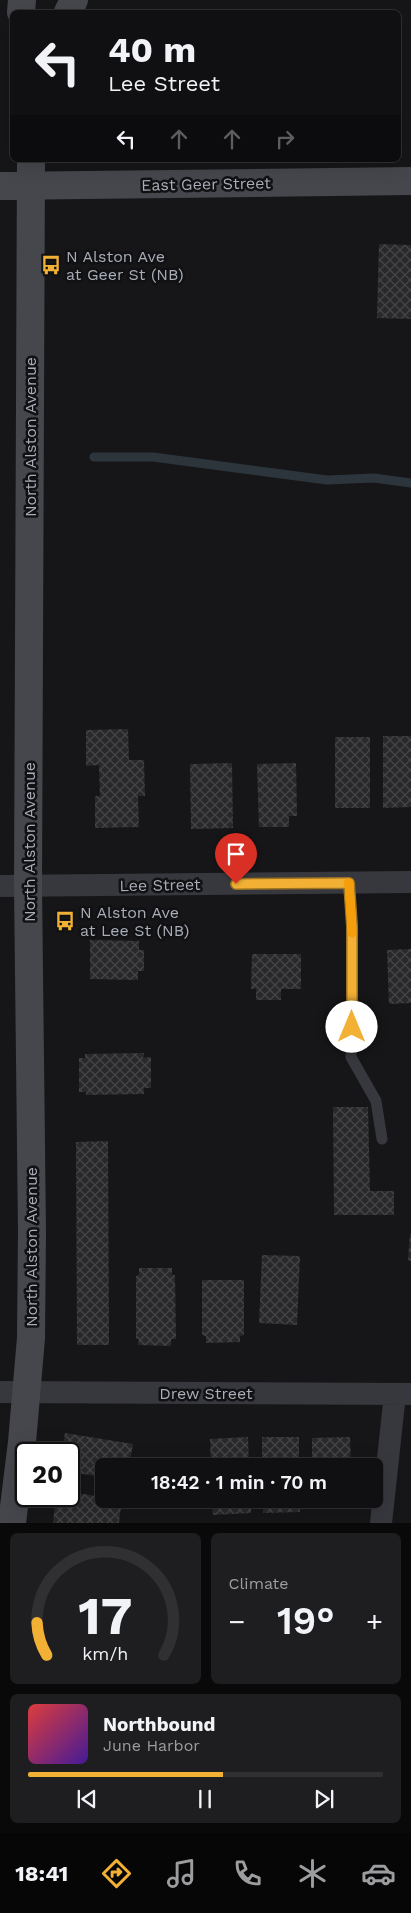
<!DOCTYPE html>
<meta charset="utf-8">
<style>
body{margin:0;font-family:"Work Sans",sans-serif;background:#1e1e20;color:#f1f3f6;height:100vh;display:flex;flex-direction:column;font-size:19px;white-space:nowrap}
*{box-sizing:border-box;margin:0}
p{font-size:16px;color:#9c9d9f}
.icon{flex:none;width:28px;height:28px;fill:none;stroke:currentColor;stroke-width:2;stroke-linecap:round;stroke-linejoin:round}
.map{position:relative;height:1523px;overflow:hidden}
.sheet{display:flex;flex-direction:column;gap:10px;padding:10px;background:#09090a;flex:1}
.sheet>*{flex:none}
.banner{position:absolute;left:10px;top:10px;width:391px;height:152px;border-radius:8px;box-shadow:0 5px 20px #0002,0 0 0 1px #303032;background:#101012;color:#f1f3f6;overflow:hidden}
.speed{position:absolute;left:15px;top:1442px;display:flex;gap:10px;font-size:25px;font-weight:700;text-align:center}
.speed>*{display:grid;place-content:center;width:65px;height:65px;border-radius:50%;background:#101012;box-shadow:0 5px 20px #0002,0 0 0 1px #303032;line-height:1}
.speed .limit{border:2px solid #111;border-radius:8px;background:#fff;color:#111}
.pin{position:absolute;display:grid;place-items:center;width:42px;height:42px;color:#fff;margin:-51px -21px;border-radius:50% 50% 50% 0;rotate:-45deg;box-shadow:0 0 5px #0007}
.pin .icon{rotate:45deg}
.me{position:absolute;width:55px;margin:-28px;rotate:0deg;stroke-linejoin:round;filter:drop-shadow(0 0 4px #0008)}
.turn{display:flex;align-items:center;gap:18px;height:105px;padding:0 15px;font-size:22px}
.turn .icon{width:65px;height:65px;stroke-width:2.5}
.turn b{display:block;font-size:35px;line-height:42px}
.lanes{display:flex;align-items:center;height:48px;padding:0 15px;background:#0003;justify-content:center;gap:25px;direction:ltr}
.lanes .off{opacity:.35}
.big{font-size:38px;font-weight:600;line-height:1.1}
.sheet .widget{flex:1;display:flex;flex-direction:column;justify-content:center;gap:8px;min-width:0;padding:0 18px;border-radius:8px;background:#1e1e20}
.sheet .dial{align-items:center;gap:0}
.dial svg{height:130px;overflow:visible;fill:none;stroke:#303032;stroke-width:7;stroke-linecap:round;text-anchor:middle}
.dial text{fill:#f1f3f6;stroke:none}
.song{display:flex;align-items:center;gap:15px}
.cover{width:60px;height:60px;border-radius:8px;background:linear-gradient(135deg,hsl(0 70% 55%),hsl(260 70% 35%))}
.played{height:5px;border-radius:2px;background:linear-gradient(90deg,#f2b134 55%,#303032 55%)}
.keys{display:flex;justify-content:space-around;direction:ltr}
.heat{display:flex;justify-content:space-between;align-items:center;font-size:28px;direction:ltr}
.sheet .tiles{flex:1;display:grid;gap:10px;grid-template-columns:1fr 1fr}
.widget:last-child{grid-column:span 2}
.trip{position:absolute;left:95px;top:1458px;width:288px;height:50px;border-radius:8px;background:#101012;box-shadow:0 5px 20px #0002,0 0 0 1px #303032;font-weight:600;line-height:50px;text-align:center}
.tab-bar{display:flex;height:80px;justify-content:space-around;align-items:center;background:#060607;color:#9c9d9f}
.tab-bar .icon{width:35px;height:35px}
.tab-bar .on{color:#f2b134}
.tab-bar b{font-size:22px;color:#f1f3f6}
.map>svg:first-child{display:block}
</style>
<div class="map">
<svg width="411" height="1523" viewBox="0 0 411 1523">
<defs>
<pattern id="building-cross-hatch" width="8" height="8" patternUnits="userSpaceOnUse" patternTransform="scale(1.25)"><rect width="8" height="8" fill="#29292c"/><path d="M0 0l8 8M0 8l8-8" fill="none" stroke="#454548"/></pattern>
</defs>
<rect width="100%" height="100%" fill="#161618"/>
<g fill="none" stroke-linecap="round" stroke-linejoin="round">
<path stroke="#2c353c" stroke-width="9" d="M94,457H153L327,480L374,478L411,483"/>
</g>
<path fill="url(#building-cross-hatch)" d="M379,244L411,245V319L377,318Z
M128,729L129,760H144L145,796H138L139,827L95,828V796H100L99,765L86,766V730Z
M383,736H411V807L383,808Z
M335,737H370V808H335Z
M232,763L233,828L191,829L190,764Z
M296,763L297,816H289V827H259L257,764Z
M90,940L139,941V950H144V971H138V980L90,979Z
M411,949V1003L389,1004L387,950Z
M252,954H301V989H281V1000H256V989H251Z
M144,1053L143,1058L151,1057V1088H144V1094L86,1095V1092H79V1058H85V1054Z
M333,1107H368L370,1191H394V1215H334Z
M108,1141L109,1345H77L76,1142Z
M410,1234H411V1261L408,1260Z
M262,1255L300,1256L297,1325L259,1323Z
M139,1268H172V1275H175L176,1339H171V1346L138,1345L139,1339H136V1276L139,1275Z
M202,1280H244V1335L240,1336V1342L206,1343V1336L202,1335Z
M65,1433L133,1444L129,1466H104V1477L69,1472V1454H62Z
M248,1437L249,1466H211L210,1439Z
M262,1437H299V1466H262Z
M350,1437L351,1466H312V1438Z
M69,1492L104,1497V1499H122L119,1523H53L56,1496H69Z
M212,1499H251V1513L213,1515Z
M263,1499H300V1512L263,1513Z
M313,1499H351V1502L313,1503Z"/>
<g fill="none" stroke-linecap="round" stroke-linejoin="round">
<path stroke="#37383d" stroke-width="11" d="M349,883L352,926L351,1057L376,1101L382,1139"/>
<path stroke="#37383d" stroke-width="22" d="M0,886L411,882
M0,1392L411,1394
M381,1523L395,1394"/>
<path stroke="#45474d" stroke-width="28" d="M21,12L22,0
M68,12L74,0
M0,186L411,181
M12,1523L22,1442L31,1338L32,1232L28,886L31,160"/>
</g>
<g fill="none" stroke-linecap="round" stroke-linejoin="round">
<defs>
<path id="route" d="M236,884L349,883L352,926V1027"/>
</defs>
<use href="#route" stroke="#9d7322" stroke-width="12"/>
<use href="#route" stroke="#f2b134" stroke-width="9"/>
<path stroke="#f59e0b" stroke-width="9" d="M348,883H349L352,933"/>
</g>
<defs>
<symbol id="bus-bare" viewBox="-9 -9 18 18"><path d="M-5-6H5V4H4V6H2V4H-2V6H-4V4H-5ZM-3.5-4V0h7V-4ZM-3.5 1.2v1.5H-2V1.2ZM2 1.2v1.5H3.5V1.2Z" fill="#f2b134" stroke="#111113" stroke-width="2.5" paint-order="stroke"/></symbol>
</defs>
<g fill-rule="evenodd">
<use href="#bus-bare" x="37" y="251" width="28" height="28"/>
<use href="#bus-bare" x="51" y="907" width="28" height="28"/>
</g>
<g text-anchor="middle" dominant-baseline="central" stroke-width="5" stroke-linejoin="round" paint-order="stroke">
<g font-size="16" fill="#a8adb8" stroke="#111113">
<text transform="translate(206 184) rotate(-1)">East Geer Street</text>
<text transform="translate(30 437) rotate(-90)">North Alston Avenue</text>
<text transform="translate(29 842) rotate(-90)">North Alston Avenue</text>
<text transform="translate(160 885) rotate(-1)">Lee Street</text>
<text transform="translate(31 1247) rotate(-90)">North Alston Avenue</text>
<text x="206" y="1393">Drew Street</text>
</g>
<g font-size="16" fill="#a8adb8" stroke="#111113" text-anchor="start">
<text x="66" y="256">N Alston Ave<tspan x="66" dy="18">at Geer St (NB)</tspan></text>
<text x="80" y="912">N Alston Ave<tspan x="80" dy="18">at Lee St (NB)</tspan></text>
</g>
</g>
</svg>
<div class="speed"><div class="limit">20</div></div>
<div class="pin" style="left:236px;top:884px;background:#d93025"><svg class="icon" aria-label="arrive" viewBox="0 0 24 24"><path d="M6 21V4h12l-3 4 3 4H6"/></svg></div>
<svg class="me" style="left:352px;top:1027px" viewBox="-20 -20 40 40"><circle r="19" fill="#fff"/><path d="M0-13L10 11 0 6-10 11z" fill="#f2b134"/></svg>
<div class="trip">18:42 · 1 min · 70 m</div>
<div class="banner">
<div class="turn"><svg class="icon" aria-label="left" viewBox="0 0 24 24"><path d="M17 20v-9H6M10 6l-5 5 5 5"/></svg><div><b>40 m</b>Lee Street</div></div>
<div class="lanes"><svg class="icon" aria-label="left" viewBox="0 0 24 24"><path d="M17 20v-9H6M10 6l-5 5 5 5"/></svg><svg class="icon off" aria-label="ahead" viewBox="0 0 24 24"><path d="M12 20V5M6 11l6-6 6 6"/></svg><svg class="icon off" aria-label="ahead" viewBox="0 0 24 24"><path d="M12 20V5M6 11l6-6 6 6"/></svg><svg class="icon off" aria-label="right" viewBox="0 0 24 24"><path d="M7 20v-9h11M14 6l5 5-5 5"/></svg></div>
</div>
</div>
<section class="sheet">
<div class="tiles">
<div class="widget dial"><svg viewBox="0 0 100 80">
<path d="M14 69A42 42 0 1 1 86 69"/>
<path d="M14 69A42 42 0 0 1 8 49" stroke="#f2b134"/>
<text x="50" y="56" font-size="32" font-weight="700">17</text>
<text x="50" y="72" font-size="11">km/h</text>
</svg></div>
<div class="widget"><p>Climate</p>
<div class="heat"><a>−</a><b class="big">19°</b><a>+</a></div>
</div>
<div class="widget">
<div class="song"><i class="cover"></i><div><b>Northbound</b><p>June Harbor</p></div></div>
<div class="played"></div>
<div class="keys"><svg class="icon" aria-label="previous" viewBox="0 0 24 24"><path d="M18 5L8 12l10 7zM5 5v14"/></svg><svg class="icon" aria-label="pause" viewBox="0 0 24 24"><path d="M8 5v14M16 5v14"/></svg><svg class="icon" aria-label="next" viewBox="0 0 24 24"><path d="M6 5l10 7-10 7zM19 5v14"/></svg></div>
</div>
</div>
</section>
<nav class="tab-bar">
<b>18:41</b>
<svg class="icon on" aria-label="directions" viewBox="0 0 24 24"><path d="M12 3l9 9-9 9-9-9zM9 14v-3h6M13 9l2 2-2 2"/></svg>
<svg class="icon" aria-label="music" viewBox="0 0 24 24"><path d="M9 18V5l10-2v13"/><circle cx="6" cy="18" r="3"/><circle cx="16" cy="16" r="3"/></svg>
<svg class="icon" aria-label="phone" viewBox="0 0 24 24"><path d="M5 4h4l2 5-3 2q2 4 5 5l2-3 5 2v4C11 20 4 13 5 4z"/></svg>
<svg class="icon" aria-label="climate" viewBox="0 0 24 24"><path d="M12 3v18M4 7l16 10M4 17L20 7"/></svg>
<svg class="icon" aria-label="car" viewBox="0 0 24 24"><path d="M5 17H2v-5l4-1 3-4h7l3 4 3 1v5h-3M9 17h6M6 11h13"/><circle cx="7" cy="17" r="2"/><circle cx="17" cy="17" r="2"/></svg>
</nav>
